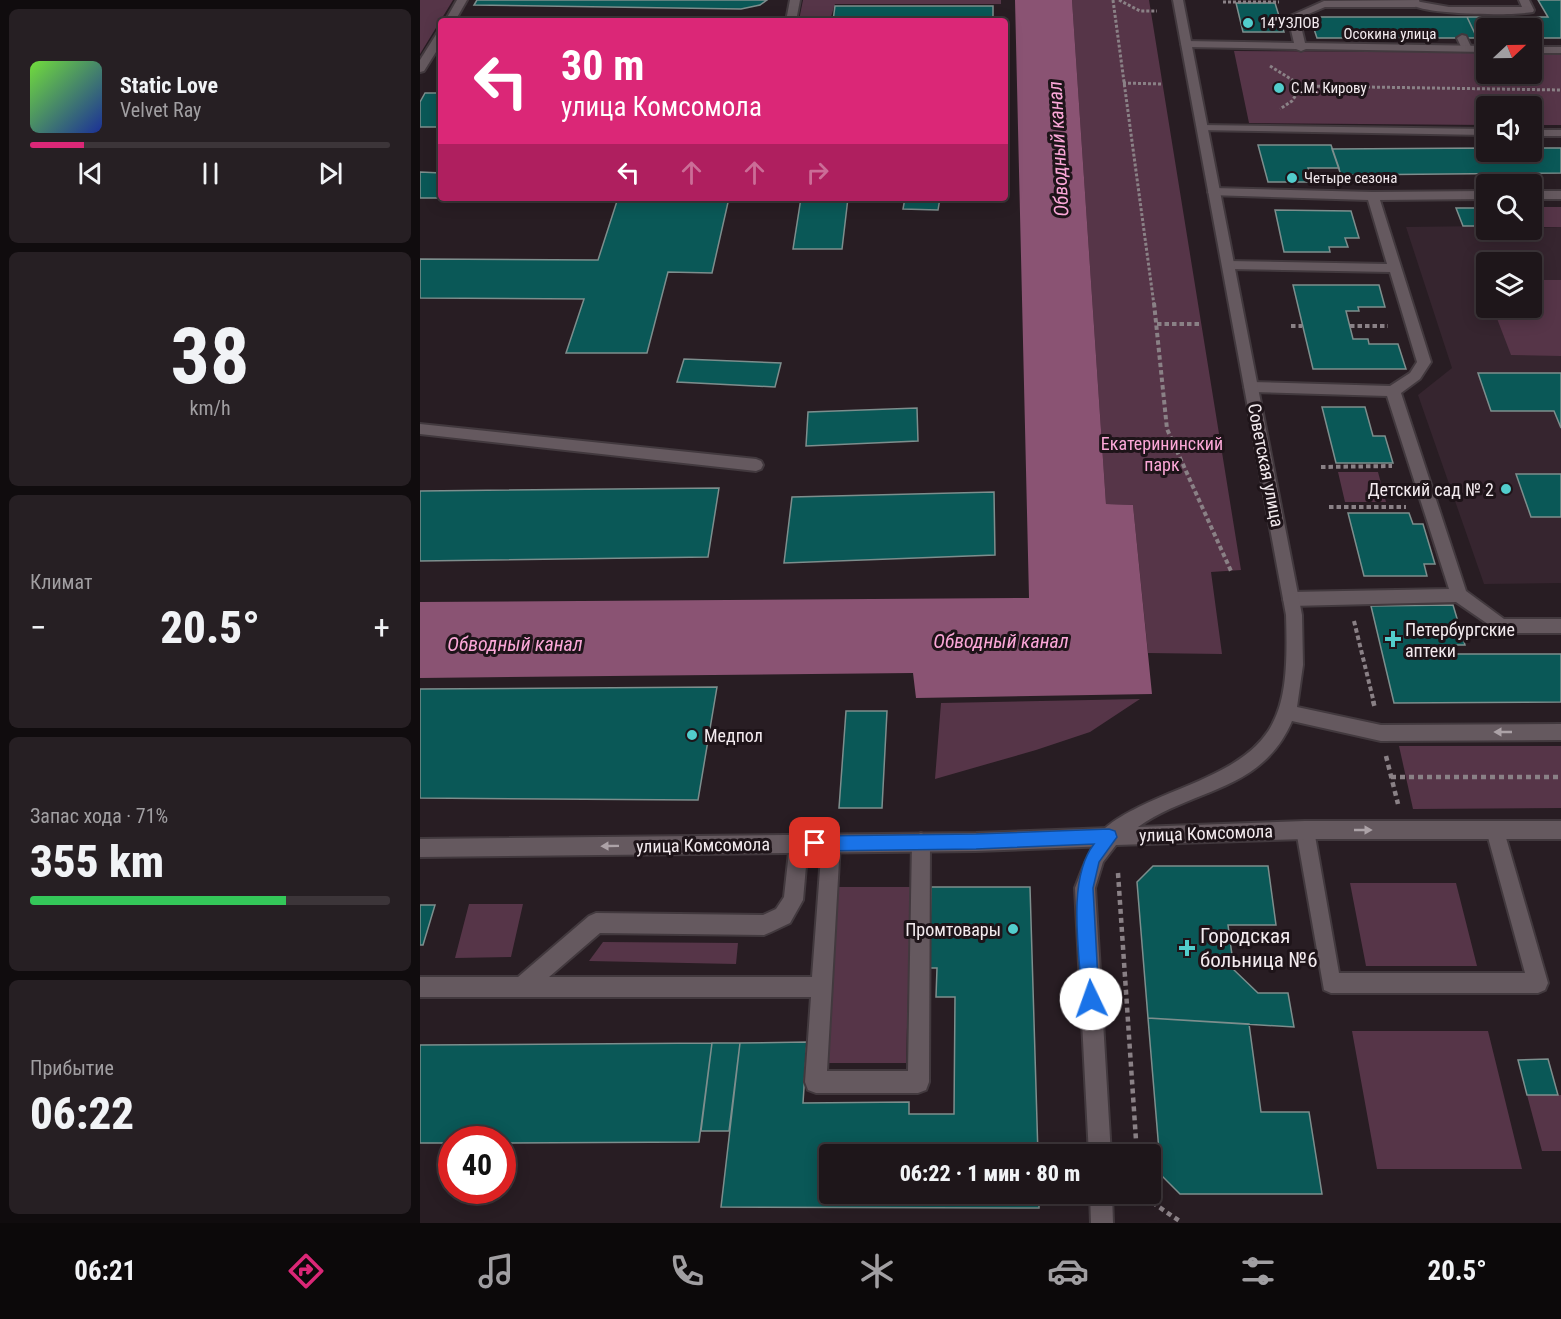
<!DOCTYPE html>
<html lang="ru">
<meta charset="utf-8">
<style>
body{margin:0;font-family:"Roboto Condensed",sans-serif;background:#261f23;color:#f1f3f6;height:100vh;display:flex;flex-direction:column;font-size:22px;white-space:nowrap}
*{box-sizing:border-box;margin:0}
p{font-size:20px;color:#a19fa2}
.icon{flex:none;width:33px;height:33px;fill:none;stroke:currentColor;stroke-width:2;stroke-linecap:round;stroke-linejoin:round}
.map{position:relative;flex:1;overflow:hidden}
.panel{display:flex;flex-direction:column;gap:9px;padding:9px;background:#100c0e;width:420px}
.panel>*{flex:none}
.top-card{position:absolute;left:18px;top:18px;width:570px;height:183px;border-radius:6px;box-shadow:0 3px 15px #0003,0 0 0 2px #3c3539;background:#db2777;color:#fff;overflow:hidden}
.needle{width:39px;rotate:68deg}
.buttons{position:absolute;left:1056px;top:18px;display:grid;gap:12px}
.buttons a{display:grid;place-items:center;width:66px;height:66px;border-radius:6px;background:#1e161a;box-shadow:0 3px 15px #0003,0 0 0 2px #3c3539;font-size:30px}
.speed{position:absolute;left:18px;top:1126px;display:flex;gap:12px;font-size:30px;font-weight:700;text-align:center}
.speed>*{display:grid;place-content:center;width:78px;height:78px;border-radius:50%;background:#1e161a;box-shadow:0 3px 15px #0003,0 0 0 2px #3c3539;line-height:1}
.speed .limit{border:9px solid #d22;background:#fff;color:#111}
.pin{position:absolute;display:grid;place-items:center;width:51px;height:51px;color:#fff;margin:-26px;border-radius:12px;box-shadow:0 3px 9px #0006}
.me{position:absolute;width:66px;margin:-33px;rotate:357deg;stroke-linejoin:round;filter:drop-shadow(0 0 4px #0008)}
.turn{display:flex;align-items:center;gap:21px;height:126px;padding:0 24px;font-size:27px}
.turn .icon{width:78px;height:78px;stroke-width:2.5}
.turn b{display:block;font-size:42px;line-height:51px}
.lanes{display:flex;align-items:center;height:57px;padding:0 24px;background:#0003;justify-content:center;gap:30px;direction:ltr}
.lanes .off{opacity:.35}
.big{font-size:45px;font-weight:800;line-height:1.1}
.panel .card{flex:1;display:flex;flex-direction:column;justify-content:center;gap:9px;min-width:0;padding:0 21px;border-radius:9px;background:#261f23}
.panel .dial{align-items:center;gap:0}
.dial b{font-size:78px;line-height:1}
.song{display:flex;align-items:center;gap:18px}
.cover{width:72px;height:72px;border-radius:9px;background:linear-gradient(135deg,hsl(100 70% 55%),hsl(230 70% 35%))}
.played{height:6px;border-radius:3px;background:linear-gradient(90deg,#db2777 15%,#3c3539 15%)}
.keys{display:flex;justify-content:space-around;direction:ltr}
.heat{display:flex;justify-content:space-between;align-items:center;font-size:33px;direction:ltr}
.charge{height:9px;border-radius:4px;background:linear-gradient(90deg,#34c759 71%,#3c3539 0)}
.trip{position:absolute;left:399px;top:1144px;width:342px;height:60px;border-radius:6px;background:#1e161a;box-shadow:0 3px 15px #0003,0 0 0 2px #3c3539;font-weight:800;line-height:60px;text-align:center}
.tab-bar{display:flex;height:96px;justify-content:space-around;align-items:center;background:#0c090a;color:#a19fa2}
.tab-bar .icon{width:42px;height:42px}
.tab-bar .current{color:#db2777}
.tab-bar b{font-size:27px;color:#f1f3f6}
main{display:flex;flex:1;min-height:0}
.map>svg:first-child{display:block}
</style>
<main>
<section class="panel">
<div class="card">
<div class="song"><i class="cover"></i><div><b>Static Love</b><p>Velvet Ray</p></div></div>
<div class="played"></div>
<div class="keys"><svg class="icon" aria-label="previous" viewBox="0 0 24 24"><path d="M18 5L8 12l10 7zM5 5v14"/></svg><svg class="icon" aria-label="pause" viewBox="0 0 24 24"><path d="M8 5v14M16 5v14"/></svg><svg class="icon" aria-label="next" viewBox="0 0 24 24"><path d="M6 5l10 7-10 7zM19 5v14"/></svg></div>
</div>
<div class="card dial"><b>38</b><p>km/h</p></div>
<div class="card"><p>Климат</p>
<div class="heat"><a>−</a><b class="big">20.5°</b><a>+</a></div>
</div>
<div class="card"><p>Запас хода · 71%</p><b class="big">355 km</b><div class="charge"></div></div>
<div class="card"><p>Прибытие</p><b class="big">06:22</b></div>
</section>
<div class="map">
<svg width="1141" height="1223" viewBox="0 0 1141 1223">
<rect width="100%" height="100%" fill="#281d23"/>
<path fill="#36252f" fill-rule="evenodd" d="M1066,226V230L1141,227V583L1064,584L998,395L1032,368L986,227ZM1066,262H1112V308H1066Z"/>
<path fill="#563548" d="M0,0H33L0,54Z
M383,0H581V4H415L410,20H379Z
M652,0H729L821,570L791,572L802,654L728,653L713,505L686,504Z
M814,51L1066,52V74H1112V52H1141V125H1112V106H1066V125L829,123Z
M1112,207H1141V227H1112Z
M1112,280H1141V356L1091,355L1073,308H1112Z
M918,472H958L966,502H925Z
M720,699L670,732L616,750L515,779L521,703Z
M979,746H1141V808L993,809Z
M930,883H1036L1057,966H946Z
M418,887H491L486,1063H406Z
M49,904H103L91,957L35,958Z
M183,942L318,943L316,964L169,961Z
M932,1031H1068L1102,1169H957Z
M1107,1095H1141V1151H1122Z"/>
<path fill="#8a5373" d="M595,0H652L686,504L713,505L732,694L496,698L493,673L0,678V602L609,598Z"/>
<path fill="#0a5857" stroke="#7d8e8d" stroke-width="1.5" d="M57,0H347L340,5L321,9L54,5Z
M1118,0H1141V38H1112V28H1066V38H1057L1047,17H1128Z
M816,3H855L864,32H823Z
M415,6H573V21H413Z
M890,17H1047L1057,38H897Z
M5,93H21V127H0V102Z
M838,145H911L919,168H888L892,182H848Z
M1066,148V152H1112V148H1141V173L921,175L912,149Z
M0,172L21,173V198H0Z
M28,198H309L292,273L248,272L227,353H146L164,299L0,298V259L178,260L198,198Z
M381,198H428L422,249H373Z
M485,198H520L518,210L483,209Z
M1036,208H1064L1066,226H1043Z
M855,210L931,211L939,238H925L928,247H909L910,252H864Z
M873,285H959L965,307H938L939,311H926L933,339H948L949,344H978L986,369H893Z
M264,359L361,363L355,387L257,382Z
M1058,373H1141V428L1134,411H1071Z
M902,407H945L953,436H965L973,463H916Z
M497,408L498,441L386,446L388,412Z
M1096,474H1141V517H1111Z
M299,488L288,557L0,561V491Z
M574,492L575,555L364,563L372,497Z
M928,513H989L993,524H1003L1015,564H1004L1007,576H944Z
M1033,605L1045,645H1027L1030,654H1141V702L974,703L951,606Z
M297,687L278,800L0,798V689Z
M426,711H467L462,808H419Z
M733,866H848L856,925H808L814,970L838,993H868L874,1027L728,1018L717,882Z
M511,887H610L618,1155H410V1194H619V1208L301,1207L320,1043L387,1042L383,1103L489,1102V1114H534L535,997H516L517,968H509Z
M0,905H15L3,945H0Z
M728,1018L829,1024L841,1112H889L902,1194H760L741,1175Z
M292,1043L279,1142L82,1143V1140H32V1143H0V1045Z
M292,1043H320L309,1131H281Z
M1128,1059L1138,1095H1107L1098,1060Z"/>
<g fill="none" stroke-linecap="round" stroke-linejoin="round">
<defs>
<path id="service" d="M37,0H47L35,21H25Z
M370,0H380L376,21H366Z
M1099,0H1109L1114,10L1113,12C1092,16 1005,15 990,4L995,1L1029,7H1102Z
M21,32V44L4,71L0,72V60L17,33Z
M1042,35L1046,36L1052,49L1051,51H1043L1037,38Z
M794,188L953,192L1066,191V199L960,200L1011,362L1000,379L981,393L1046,591L1084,619H1141V633H1081L1036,602L871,606L865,604L863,599L865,594L871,592L1029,589L967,396L831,392L824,387L831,382L970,386L990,373L997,362L970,272L808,269L802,265L808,261L967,264L948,200L790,195L788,192Z
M1112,191H1141V199H1112Z
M0,424L336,459L341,461L343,465L341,469L336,471L0,434Z
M885,821L892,824L894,830L919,973H1105L1066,830L1068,824L1075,821L1082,824L1128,983L1125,990L1118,993H911L904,990L876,830L878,824Z
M501,833L508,836L510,842L509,1082L506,1090L498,1093H396L388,1090L385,1082L391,997H0V977H98L169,916L176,913L343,915L356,909L364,897L370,843L372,837L379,834L386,837L388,843L383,900L370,923L351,932L344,935L180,933L129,977H392L402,843L404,837L411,834L418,837L420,843L407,1071H488L492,842L494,836Z"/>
<path id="minor" d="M999,0L1000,4L995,7H905L879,18L885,43L1066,46V52L886,49L881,51L876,49L766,47L761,44L766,41L874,43L868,17L904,1Z
M1112,47H1141V53H1112Z
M782,125L1066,129V135L778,130V126Z
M1112,130H1141V136H1112Z
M689,828L696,831L698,837L696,843L689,846L556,851L0,857V839L556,833Z"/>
<path id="tertiary" d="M753,0H763L882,615L883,665L877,707L961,725L1141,724V740L961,741L872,721C842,792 773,788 718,827L885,821H1141V839H885L696,845L683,862L675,888L691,1155H669L655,888C662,870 667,855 678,839C680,836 680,833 682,831C698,815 729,802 750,793C854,752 870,727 866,615Z
M670,1194H692L693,1223H671Z"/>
</defs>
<use href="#service" stroke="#42393e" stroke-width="4"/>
<use href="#minor" stroke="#42393e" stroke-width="4"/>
<use href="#tertiary" stroke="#42393e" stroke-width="4"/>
<path stroke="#8a8186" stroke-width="3" stroke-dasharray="3 2" stroke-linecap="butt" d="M693,0L734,305
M699,0L720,11H737
M803,2H859
M850,66L882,86L872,101L860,109
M703,83L741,84
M882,86L1141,90"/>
<path stroke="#8a8186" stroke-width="4" stroke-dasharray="4.5 3" stroke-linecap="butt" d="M734,303L747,429L811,571
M737,324H780
M871,326H882
M930,326H968
M901,467L972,466
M909,507H986
M934,621L954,703"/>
<path stroke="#8a8186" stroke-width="4.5" stroke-dasharray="5 4" stroke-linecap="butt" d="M953,701L955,708
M966,756L978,804
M971,777H1141
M698,873L717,1155
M728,1194L736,1205L761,1222"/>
<use href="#service" fill="#65595f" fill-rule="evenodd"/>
<use href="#minor" fill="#65595f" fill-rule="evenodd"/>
<use href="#tertiary" fill="#65595f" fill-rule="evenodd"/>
</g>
<defs><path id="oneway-solid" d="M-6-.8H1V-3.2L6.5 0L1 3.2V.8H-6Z" transform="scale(1.5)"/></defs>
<g fill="#aca2a7">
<use href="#oneway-solid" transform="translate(1083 732) rotate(180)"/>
<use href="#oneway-solid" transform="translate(943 830)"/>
<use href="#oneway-solid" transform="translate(190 846) rotate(179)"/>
</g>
<path fill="#1a73e8" stroke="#114b97" stroke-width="1.5" d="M689,829L695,831L697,837L679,862L673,888L679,999L677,1005L671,1008L665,1005L662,999C660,955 646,880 674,844L556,849L395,851L390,848L387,843L390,838L395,836L556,834Z"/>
<g fill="#52cdcc" stroke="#1e1419" stroke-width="2">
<circle cx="828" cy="23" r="6"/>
<circle cx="859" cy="88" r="6"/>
<circle cx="872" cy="178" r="6"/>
<circle cx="1086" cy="489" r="6"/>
<path d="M970 630h6v6h6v6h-6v6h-6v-6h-6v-6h6z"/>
<circle cx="272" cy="735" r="6"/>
<circle cx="593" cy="929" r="6"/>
<path d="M764 939h6v6h6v6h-6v6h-6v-6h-6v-6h6z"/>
</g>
<g text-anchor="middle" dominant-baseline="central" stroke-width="6" stroke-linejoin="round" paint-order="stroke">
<g font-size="15" fill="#f3ebef" stroke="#1e1419" text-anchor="start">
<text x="840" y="23">14'УЗЛОВ</text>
<text x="871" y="88">С.М. Кирову</text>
<text x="884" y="178">Четыре сезона</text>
</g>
<g font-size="15" fill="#f3ebef" stroke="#1e1419">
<text x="970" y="34">Осокина улица</text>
</g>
<g font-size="18" fill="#fca8d8" stroke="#1e1419">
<text x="742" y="443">Екатерининский<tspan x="742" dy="21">парк</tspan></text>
</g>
<g font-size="18" fill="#f3ebef" stroke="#1e1419">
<text transform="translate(846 465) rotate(79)">Советская улица</text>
<text transform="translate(786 833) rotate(-2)">улица Комсомола</text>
<text transform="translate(283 845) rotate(-1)">улица Комсомола</text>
</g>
<g font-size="18" fill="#f3ebef" stroke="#1e1419" text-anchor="end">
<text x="1074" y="489">Детский сад № 2</text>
<text x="985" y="629" text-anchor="start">Петербургские<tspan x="985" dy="21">аптеки</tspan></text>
<text x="284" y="735" text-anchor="start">Медпол</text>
<text x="581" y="929">Промтовары</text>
</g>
<g font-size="20" font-style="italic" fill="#fba7d8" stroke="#1e1419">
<text transform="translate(638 149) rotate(-93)">Обводный канал</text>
<text x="581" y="641">Обводный канал</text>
<text x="95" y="644">Обводный канал</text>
</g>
<g font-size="21" fill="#f3ebef" stroke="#1e1419" text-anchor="start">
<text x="780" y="936">Городская<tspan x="780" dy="24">больница №6</tspan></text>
</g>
</g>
</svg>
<div class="buttons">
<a><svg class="needle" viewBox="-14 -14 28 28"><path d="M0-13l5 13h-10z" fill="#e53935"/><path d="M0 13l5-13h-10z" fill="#a19fa2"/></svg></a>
<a><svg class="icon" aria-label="sound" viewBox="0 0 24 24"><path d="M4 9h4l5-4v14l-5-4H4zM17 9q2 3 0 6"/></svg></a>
<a><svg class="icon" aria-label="search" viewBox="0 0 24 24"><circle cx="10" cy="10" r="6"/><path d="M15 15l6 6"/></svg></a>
<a><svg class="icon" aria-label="layers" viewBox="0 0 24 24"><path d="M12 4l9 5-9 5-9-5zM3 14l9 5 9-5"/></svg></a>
</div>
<div class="speed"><div class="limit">40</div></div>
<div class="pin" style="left:395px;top:843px;background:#d93025"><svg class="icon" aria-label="arrive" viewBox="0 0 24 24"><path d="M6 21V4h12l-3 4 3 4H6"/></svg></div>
<svg class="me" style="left:671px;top:999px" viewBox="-20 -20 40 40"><circle r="19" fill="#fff"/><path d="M0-13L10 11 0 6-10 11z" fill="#1a73e8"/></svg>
<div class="trip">06:22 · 1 мин · 80 m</div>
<div class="top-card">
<div class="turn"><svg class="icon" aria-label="left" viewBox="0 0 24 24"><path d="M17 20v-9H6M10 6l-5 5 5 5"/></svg><div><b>30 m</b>улица Комсомола</div></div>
<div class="lanes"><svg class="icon" aria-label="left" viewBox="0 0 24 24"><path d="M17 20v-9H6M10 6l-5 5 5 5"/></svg><svg class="icon off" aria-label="ahead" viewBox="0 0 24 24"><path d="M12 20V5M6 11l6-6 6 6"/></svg><svg class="icon off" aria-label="ahead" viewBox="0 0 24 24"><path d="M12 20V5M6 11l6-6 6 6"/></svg><svg class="icon off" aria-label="right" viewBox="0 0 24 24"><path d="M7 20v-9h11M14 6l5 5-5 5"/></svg></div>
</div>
</div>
</main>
<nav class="tab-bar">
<b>06:21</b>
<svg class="icon current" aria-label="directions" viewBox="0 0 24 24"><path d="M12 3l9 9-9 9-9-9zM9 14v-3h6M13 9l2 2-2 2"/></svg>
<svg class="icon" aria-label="music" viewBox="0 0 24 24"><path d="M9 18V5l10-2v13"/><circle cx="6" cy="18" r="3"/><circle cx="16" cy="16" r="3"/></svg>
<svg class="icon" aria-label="phone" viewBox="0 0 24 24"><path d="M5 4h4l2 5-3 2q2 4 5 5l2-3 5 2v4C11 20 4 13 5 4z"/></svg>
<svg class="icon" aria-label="climate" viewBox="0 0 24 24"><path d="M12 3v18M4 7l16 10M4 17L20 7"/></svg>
<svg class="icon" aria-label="car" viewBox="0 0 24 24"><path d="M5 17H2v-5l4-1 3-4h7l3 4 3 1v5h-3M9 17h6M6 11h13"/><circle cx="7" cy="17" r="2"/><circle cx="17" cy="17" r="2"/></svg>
<svg class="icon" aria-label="filters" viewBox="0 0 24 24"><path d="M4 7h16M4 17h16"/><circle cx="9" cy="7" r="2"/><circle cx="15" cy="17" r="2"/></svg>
<b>20.5°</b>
</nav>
